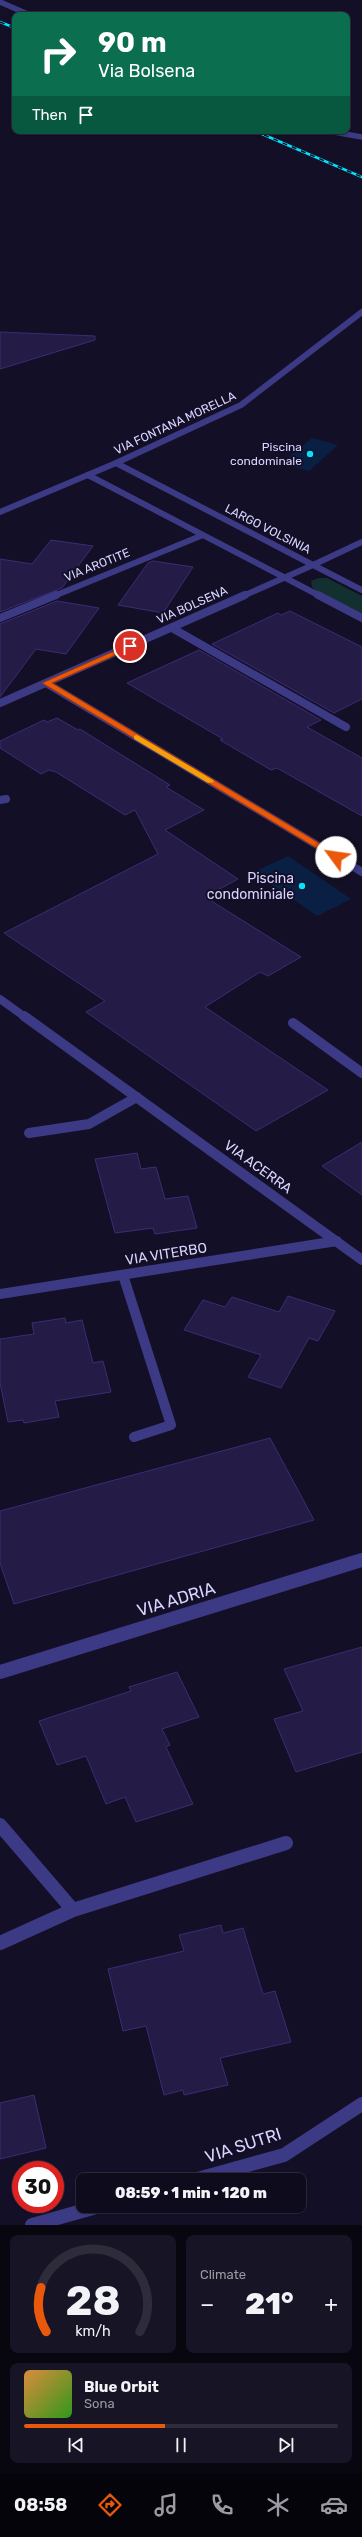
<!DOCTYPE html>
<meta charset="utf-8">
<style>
body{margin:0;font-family:Rubik,sans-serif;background:#171425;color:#f1f3f6;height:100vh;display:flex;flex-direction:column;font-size:15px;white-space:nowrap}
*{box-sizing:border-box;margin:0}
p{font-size:13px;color:#9b9ba3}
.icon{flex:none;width:22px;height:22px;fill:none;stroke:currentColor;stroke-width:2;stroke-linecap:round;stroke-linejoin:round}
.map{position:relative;height:2225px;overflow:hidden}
.sheet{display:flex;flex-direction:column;gap:10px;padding:10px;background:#08060f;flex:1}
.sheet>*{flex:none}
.hud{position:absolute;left:12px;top:12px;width:338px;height:122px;border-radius:8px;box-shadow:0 1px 3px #0004,0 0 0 1px #2e2b3b;background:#0b6e4f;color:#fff;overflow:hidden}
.speed{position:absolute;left:12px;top:2161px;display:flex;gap:8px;font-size:20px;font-weight:700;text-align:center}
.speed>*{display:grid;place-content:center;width:52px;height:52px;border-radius:50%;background:#0e0b1c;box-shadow:0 1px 3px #0004,0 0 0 1px #2e2b3b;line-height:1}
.speed .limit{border:6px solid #d22;background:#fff;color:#111}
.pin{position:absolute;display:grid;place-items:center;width:34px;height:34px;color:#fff;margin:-17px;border:2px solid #fff;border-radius:50%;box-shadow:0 1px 4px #0007}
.me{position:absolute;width:44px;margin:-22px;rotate:301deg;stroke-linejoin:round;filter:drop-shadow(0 0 3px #0008)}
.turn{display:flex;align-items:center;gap:14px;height:84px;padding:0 20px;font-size:18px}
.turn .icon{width:52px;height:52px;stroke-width:2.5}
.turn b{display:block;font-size:28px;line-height:34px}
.then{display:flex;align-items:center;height:38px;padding:0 20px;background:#0003;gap:8px;font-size:15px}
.big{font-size:30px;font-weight:800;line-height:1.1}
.sheet .widget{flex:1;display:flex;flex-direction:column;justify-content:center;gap:6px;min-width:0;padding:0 14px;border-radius:8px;background:#171425}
.sheet .dial{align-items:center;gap:0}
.dial svg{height:104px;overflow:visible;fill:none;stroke:#2e2b3b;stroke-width:7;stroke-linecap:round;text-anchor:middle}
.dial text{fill:#f1f3f6;stroke:none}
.song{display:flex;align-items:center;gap:12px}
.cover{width:48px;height:48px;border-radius:6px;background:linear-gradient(135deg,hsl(30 70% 55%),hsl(110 70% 35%))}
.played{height:4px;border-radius:2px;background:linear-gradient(90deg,#ea580c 45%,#2e2b3b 45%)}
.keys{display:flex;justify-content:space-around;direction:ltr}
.heat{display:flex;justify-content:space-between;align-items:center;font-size:22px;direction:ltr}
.sheet .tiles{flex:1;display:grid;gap:10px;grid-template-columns:1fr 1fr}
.widget:last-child{grid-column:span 2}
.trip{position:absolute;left:76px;top:2173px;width:230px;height:40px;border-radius:8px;background:#0e0b1c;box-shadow:0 1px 3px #0004,0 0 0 1px #2e2b3b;font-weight:800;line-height:40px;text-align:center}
.menu{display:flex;height:64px;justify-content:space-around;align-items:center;background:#06040b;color:#9b9ba3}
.menu .icon{width:28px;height:28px}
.menu .current{color:#ea580c}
.menu b{font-size:18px;color:#f1f3f6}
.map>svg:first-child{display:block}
</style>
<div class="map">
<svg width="362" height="2225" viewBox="0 0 362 2225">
<rect width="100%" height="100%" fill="#130f26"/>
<path fill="#12302f" d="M319,578H327L362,596V614L316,591L312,587L311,581Z"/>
<path fill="#0a1f44" d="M312,438L338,445L309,471L281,463Z
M288,856L351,899L317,916L254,872Z"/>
<path fill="#241b47" stroke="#3b2d73" d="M0,332L95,336V340L0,369Z
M51,540L93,546L62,588L0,612V559L32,564Z
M153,561L193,567L163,613L118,605L148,563Z
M57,601L99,608L66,654L36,649L0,697V624Z
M290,611L362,647V699L334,713L212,644L278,613L281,615Z
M199,650L321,720L307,727L362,758V816L277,768L271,770L220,740L223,739L127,683Z
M57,718L78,730L80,729L170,785L166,787L204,810L165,830L238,879L205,897L301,957L268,976L260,972L205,1007L328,1090L256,1131L86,1012L105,1001L4,933L158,854L135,810L125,815L56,772L49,770L41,774L0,748V741L44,720L47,722Z
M362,1142V1195L322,1166Z
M137,1153L141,1169L156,1167L165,1199L188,1196L197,1228L155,1234L153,1228L115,1233L95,1159Z
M288,1296L335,1311L318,1341L309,1338L281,1388L248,1377L261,1355L184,1330L203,1300L225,1307L232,1297L279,1312Z
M65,1318L66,1323L82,1320L93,1363L103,1361L111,1392L55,1401L59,1417L24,1423L23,1420L8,1422L0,1383V1339L34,1334L32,1323Z
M270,1438L314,1520L14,1604L0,1563V1511Z
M362,1647V1752L296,1772L274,1719L303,1711L284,1669Z
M177,1672L199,1717L162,1729L170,1745L166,1747L193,1804L136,1822L125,1797L106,1804L86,1756L57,1765L39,1721L131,1691L129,1687Z
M221,1925L223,1933L243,1928L263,1994L275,1991L291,2042L220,2058L228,2085L184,2095L183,2090L164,2095L146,2026L123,2031L108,1969L184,1951L179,1935Z
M34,2095L46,2148L0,2159V2103Z"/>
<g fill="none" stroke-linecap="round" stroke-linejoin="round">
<path stroke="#3d3a85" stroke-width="5.5" d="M0,2L30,15
M328,131L362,137"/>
<path stroke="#3d3a85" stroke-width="6" d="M116,463L313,565L243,596
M88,475L320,596
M313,565L362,590
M313,565L362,542
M54,596L203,535"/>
<path stroke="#3d3a85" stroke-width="8" d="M318,595L362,618
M0,618L56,595
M172,628L346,727
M46,683L362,872
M0,703L245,595
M0,800L6,799
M0,999L25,1017"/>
<path stroke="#3d3a85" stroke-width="10" d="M24,1016L362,1260
M293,1023L362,1073
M29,1133L89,1124L137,1097
M123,1275L171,1425L134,1437
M0,1294L337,1241"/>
<path stroke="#3d3a85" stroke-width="14" d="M0,1672L362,1560
M0,1825L73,1910L0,1943
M73,1910L286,1843
M194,2180L284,2155L362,2104
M32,2225L100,2206"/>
<path stroke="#3d3a85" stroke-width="6" d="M0,512L116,463L241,405L362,312"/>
<defs>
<path id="rail" d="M0,22L15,28
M255,131L362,177"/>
</defs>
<use href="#rail" stroke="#00e5ff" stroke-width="2.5"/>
<use href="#rail" stroke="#130f26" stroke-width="1.5" stroke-dasharray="5" stroke-linecap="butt"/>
</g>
<path fill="#ea580c" stroke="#983908" d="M130,644L132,648L52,683L339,855V858H333L42,683Z"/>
<path fill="#f59e0b" d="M137,735L213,780L214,782L208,783L134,739V736Z"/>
<g fill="#00e5ff" stroke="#130f26" stroke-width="1.5">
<circle cx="310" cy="454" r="4"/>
<circle cx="302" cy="886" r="4"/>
</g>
<g text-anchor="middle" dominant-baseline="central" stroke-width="4" stroke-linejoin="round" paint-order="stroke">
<g font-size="12" fill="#d9d4ff" stroke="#130f26">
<text transform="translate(175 423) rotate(-25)">VIA FONTANA MORELLA</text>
<text transform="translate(268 529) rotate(27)">LARGO VOLSINIA</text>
<text transform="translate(97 565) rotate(-22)">VIA AROTITE</text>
<text transform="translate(192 605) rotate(-24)">VIA BOLSENA</text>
</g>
<g font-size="12" fill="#d9d4ff" stroke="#130f26" text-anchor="end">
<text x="302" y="447">Piscina<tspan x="302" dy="14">condominale</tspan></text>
</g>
<g font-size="14" fill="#d9d4ff" stroke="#130f26" text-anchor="end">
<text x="294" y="878">Piscina<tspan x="294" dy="16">condominiale</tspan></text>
</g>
<g font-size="14" fill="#d9d4ff" stroke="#130f26">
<text transform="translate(258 1167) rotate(36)">VIA ACERRA</text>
<text transform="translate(166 1254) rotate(-9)">VIA VITERBO</text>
</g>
<g font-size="17" fill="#d9d4ff" stroke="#130f26">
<text transform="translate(176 1599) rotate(-17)">VIA ADRIA</text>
<text transform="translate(243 2145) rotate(-18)">VIA SUTRI</text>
</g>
</g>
</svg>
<div class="speed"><div class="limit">30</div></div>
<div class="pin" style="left:130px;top:646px;background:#d93025"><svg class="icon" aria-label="arrive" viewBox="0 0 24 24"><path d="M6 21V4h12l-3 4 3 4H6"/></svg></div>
<svg class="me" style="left:336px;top:857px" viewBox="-20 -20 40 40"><circle r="19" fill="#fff"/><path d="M0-13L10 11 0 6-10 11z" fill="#ea580c"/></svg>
<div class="trip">08:59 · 1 min · 120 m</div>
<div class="hud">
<div class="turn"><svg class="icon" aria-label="right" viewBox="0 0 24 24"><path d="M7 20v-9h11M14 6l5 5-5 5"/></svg><div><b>90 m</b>Via Bolsena</div></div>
<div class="then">Then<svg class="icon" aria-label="arrive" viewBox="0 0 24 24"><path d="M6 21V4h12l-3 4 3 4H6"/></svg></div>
</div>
</div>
<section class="sheet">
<div class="tiles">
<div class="widget dial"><svg viewBox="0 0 100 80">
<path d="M14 69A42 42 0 1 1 86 69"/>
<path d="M14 69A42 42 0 0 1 10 35" stroke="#ea580c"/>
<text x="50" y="56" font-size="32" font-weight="700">28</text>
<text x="50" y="72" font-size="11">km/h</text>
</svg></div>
<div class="widget"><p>Climate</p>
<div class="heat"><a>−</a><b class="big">21°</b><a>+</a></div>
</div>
<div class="widget">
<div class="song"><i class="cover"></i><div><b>Blue Orbit</b><p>Sona</p></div></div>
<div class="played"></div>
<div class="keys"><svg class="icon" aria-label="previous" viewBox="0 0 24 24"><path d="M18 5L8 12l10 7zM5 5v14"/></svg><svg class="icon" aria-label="pause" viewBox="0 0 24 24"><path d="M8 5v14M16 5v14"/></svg><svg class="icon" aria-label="next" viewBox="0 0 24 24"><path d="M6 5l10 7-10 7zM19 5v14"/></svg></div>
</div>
</div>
</section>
<nav class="menu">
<b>08:58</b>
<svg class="icon current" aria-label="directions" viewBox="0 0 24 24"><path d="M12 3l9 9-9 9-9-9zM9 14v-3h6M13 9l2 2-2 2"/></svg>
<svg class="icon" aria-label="music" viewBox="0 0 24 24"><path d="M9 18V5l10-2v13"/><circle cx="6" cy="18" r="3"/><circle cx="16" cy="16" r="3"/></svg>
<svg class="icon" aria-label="phone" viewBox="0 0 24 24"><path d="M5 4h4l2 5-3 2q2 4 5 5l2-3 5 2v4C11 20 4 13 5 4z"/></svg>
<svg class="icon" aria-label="climate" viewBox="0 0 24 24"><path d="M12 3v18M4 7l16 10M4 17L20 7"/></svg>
<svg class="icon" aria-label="car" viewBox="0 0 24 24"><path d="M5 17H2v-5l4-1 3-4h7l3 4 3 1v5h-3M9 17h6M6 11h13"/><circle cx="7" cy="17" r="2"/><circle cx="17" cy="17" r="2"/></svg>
</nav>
